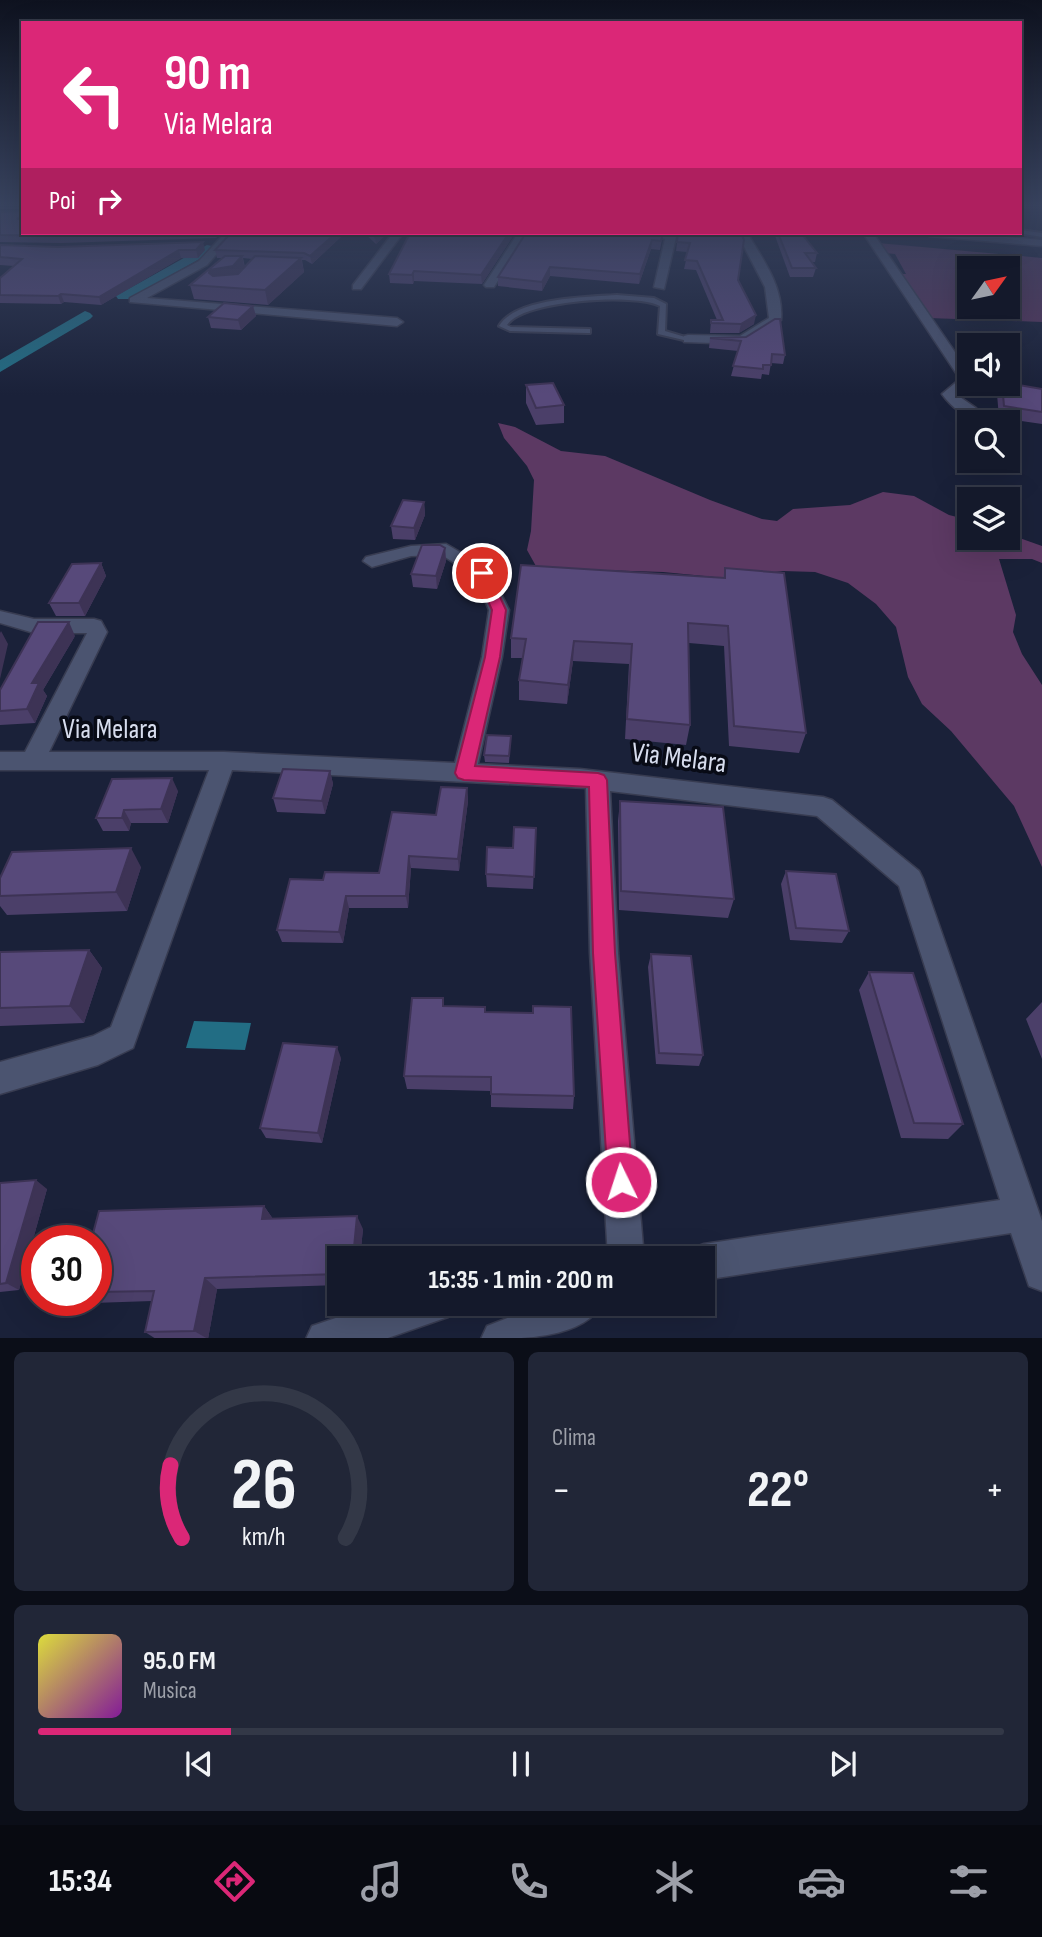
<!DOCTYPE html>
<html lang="it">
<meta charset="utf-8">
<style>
body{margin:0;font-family:"Sofia Sans Condensed",sans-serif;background:#212637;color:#f1f3f6;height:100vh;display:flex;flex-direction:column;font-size:26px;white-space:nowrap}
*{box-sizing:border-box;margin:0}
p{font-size:23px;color:#9da0a9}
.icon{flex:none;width:38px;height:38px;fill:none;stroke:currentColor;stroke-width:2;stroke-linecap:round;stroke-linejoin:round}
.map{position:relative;height:1338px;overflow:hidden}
.panel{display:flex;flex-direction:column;gap:14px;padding:14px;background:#0b0e18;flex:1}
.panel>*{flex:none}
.banner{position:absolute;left:21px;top:21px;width:1001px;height:214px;border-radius:0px;box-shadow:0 7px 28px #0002,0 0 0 2px #333847;background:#db2777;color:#fff;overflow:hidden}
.needle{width:46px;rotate:57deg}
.controls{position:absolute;left:957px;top:256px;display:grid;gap:14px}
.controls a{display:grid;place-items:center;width:63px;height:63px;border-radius:0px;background:#14192b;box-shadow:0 7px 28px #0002,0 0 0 2px #333847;font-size:35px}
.speed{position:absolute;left:21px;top:1225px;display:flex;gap:14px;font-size:35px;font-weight:700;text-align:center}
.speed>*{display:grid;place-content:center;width:91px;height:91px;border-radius:50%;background:#14192b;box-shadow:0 7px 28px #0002,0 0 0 2px #333847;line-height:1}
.speed .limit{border:10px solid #d22;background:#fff;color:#111}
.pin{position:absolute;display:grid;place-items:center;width:60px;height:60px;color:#fff;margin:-30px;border:4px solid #fff;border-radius:50%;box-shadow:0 2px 7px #0007}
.me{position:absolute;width:77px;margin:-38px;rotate:356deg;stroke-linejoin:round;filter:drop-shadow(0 0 5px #0008)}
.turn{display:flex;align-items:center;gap:24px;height:147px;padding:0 28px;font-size:32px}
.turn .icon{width:91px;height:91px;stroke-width:2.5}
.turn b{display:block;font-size:49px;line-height:60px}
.then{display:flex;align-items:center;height:66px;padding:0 28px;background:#0003;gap:14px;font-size:26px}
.big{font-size:52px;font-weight:700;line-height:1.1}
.panel .tile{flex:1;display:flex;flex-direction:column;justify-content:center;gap:10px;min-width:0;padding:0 24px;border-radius:10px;background:#212637}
.panel .dial{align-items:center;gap:0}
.dial svg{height:182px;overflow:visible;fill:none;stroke:#333847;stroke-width:7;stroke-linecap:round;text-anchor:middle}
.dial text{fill:#f1f3f6;stroke:none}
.song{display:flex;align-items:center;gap:21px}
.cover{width:84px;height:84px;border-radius:10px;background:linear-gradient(135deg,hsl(60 70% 55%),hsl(290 70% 35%))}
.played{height:7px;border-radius:4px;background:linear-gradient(90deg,#db2777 20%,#333847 20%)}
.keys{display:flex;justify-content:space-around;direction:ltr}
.heat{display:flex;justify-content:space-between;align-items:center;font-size:38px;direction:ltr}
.panel .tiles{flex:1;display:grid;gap:14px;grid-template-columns:1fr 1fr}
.tile:last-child{grid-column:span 2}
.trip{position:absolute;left:327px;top:1246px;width:388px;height:70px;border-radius:0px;background:#14192b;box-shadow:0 7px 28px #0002,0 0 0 2px #333847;font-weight:700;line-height:70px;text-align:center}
.tab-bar{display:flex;height:112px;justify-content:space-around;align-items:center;background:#080a11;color:#9da0a9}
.tab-bar .icon{width:49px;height:49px}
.tab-bar .current{color:#db2777}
.tab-bar b{font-size:32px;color:#f1f3f6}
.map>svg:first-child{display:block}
</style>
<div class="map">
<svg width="1042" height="1339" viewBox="0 0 1042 1339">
<rect width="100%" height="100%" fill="#1a2139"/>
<path fill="#56365d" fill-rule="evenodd" d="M878,243L1042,258V322L929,318L900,274H906L895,254L884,253ZM970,268H1008V306H970Z"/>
<path fill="#5c3963" d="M498,423L515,427L561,451L605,456L710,500L762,519L777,521L793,509L850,505L883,492L914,496L949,515L969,520L970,537H1008V534L1042,546V563L1032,559H999L1016,615L1013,632L1022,654L1042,685V867L1014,806L951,731L922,704L908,677L896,627L876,604L848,583L815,572L783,571L725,578L663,572L537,568L527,550L531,531L534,480L527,466L504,438Z"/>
<path fill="#226d84" d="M194,1021L251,1023L245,1050L186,1048Z"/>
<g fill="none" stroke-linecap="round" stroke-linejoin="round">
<path fill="#226d84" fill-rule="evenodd" d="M207,245L212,246V252L128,299H118L116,296Z
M85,311L90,313L93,316L90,319L0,372V360Z"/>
<defs>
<path id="lane" d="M1020,230L1042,233V237L1018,233Z
M1004,233H1011L998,240L993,239Z
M617,295L654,298L666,304L665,331L692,339L688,341L658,334L660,306C635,293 523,300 507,325L511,327L590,329V333H587L510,331L499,326C515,298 587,297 617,295Z"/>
<path id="street" d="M225,233H235L207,265L147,298L397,318L403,322L397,326L130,302V298L199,261Z
M393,233H403L361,289H353V285Z
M518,233H528L494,287H486L484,285Z
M640,233H663L676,237L664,289L654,287L665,239Z
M737,233H747C763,259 784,288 781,320L743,344L684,342V336L688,335L740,336L769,318L765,287Z
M863,233H873L970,374L971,383L957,395L976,408L978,411L976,414C962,417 950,405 942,394L960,379Z
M924,233H960L1042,240V246L929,236Z
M446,544L489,569L509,610L502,657L478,764L580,769L823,797L832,800L919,871L923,879L1042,1221V1291L1029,1286L1011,1233L704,1280V1258H688L691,1249L704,1244L1000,1200L899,886L817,816L610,791L618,953L644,1258H608L590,953L586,788L232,770L133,1048L98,1065L0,1094V1062L93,1036L111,1027L209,770H0V752H25L87,633H34L0,623V611L34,619H94L101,621L107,632L49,752H224L455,763L482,657L489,610L474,576L442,555L411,556L372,567L363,561L366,557L411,546Z
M377,1304H454L448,1317L385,1339H306L312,1326Z
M544,1304H602C583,1339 520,1339 481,1339L487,1326Z"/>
</defs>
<use href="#lane" stroke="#383c51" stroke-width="4"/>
<use href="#street" stroke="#383c51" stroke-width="3"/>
<use href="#lane" fill="#4b5470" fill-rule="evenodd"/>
<use href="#street" fill="#4b5470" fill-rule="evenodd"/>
</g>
<path fill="#4b3f69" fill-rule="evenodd" d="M0,207H23V209H0Z
M0,212L23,233H222L216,238L61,243L0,242Z
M231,233H345L312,264L305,260H302L304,272L268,305L194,299L190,285L222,258H217L215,250ZM243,258L253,259L245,267Z
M364,233H388L376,244Z
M410,233H515L482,284L414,281L413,284L390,283L389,274Z
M663,233L660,250L651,249L639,284L550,276L542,291L498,286V277Z
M670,233H741L738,280L754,324L739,333H710L711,320H717L696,270L684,269L688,252L676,251L678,235Z
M757,233H837L836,236L802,234L817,253L815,262H811L816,268L813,277H790L774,233L759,237Z
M0,245L58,247L205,250L198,258H181L101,305L64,302L61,304L0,303V278L14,266L0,265Z
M253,306L256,316L241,330L211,328L208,317Z
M746,337L785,355L783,364L771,363L769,375L762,374L761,379L731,376L738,351L709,348L710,338Z
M1001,383H1008L1042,389V424L999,418L997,394Z
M526,385L564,405V423L536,425L526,403Z
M424,502L425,515L415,540L393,539L391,526Z
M445,548L446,561L437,589L413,587L411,574Z
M101,563L106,576L85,616H56L49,603Z
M725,568L806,733L799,753L729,746L724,646L689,643L690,725L686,745L625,739L629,664L573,661L567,704L519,700V680L523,658H511V638L723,578Z
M75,636L43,690L47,696L35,723L0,725V690Z
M511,736L509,763L485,762L484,755Z
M330,771L333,784L325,814L277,812L273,798Z
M467,788L468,801L459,871L411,868L408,908H349L343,943L282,942L277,930L323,880L379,873L436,815Z
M178,791L168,823H131L129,831H103L96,818Z
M620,801L734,899L728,918L619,910L618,821Z
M536,828L533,889L487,887L486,874L513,848Z
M141,867L127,911L7,915L0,906V878Z
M786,871L849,931L842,943L790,940L781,884Z
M89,950L102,968L84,1023L0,1026V952Z
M651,954L703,1055L699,1066L656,1064L648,967Z
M869,972L963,1124L948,1139L901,1138L859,990Z
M443,998L444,1006L485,1007L486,1012L574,1096L573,1109L491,1107V1091L407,1089L404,1076Z
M1042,1002V1059L1026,1019Z
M341,1058L322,1143L266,1138L260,1128Z
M0,1183L47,1189L19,1290L0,1292Z
M264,1206L273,1219L363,1229L360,1258H340V1285L217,1289L208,1339H156L145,1332L152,1301L93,1303L89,1300H96V1241Z"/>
<path fill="#3d3355" d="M215,233H222L216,238Z
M336,233H345L312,264L310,256Z
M379,233H388L376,244L375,237Z
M509,233H515L482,284L481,275Z
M760,233H774L759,237Z
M652,240L651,249L639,284L640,274Z
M203,242L205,250L198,258L196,250Z
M179,250L181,258L101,305L99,297Z
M242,256L245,270L236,280L214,284L209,273L210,270Z
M301,258L304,272L268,305L265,290Z
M550,267V276L542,291V282Z
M414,271V281L413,284L412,275Z
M61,294L64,302L61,304L58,296Z
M253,306L256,316L241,330L238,320Z
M756,315L754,324L739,333L741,324Z
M424,502L425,515L415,540L414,528Z
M445,548L446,561L437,589L436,576Z
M101,563L106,576L85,616L79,603Z
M69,622L75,636L43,690L47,696L35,723L27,709L32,683Z
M1,631L8,644L0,679V633Z
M574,641L573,661L567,704L568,685Z
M330,771L333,784L325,814L322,801Z
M172,778L178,791L168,823L161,809Z
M467,788L468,801L459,871L458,859Z
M124,810L131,823L129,831L122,818Z
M131,848L141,867L127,911L116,892Z
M409,856L411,868L408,908L406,896Z
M346,896L349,908L343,943L339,932Z
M89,950L102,968L84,1023L70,1006Z
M337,1047L341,1058L322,1143L318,1133Z
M36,1180L47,1189L19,1290L6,1283Z
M264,1206L273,1219H262Z
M357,1216L363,1229L360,1258H353Z
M205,1278L217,1289L208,1339L194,1331Z"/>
<path fill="#57497a" stroke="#3d3355" stroke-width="2" d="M23,211V216L17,219H23V233H159L58,236L0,235V212Z
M231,233H336L310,256L304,253L215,250Z
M371,233H379L375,237Z
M410,233H509L481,275L414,271L412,275L389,274Z
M526,233H663L661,241L652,240L640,274L550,267L542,282L498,277Z
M678,233H741L744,240L738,280L756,315L741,324L711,323V320H723L697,261L685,260L690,243L677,242Z
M778,233H801L817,253H805L816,268H792Z
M203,242L196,250H179L99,297L61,294L58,296L0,295V278L22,259L0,257V245L58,247Z
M225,256H242L233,266L210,270L209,273L213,276L238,274L255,256L301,258L265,290L190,285Z
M224,303L253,306L238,320L208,317Z
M775,319H780L785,355L772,354L771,365H763V369L733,366L741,341L710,338L746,337Z
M553,383L564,405L536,408L526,385Z
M1002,383H1008L1042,389V412L1004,406Z
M403,500L424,502L414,528L391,526Z
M422,545H440L445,548L436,576L411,574Z
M101,563L79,603H49L72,564Z
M521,565L725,578V568L784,573L806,733L734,726L728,626L688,623L690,725L627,719L632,644L574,641L568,685L519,680L526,639L511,638Z
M38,622H69L32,683H39L27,709L0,711V690Z
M487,735L511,736L509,756L484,755Z
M283,769L330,771L322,801L273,798Z
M172,778L161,809L124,810L122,818H96L112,779Z
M441,787L467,788L458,859L409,856L406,896H346L339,932L277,930L290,879L323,880L325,872L379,873L392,812L436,815Z
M620,801L723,807L734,899L621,891Z
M514,827L536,828L534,877L486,874L487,847L513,848Z
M131,848L116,892L0,896V878L12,852Z
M786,871L836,874L849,931L796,928Z
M89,950L70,1006L0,1008V952Z
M651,954L691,956L703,1055L659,1053Z
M869,972L913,973L963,1124L914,1123Z
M412,998H443V1006L485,1007V1012L533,1013V1006L571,1007L574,1096L491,1094V1077L404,1076Z
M283,1043L337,1047L318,1133L260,1128Z
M36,1180L6,1283L0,1284V1183Z
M264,1206L262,1219L357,1216L353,1258H340V1274L205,1278L194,1331L145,1332L154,1291L96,1292V1241H91L99,1211Z"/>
<linearGradient id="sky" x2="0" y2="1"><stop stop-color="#0e121f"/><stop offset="0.52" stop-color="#38435f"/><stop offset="1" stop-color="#38435f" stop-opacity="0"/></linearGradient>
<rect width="1042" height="395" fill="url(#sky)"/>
<path fill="#db2777" stroke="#8e194d" stroke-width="2" d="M482,569L489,573L506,610L500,657L475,766L598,773L604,775L607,780L615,953L633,1182L630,1191L621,1194L611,1191L608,1182L593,953L589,787L464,780L458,778L455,773L485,657L492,610L475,573Z"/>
<g text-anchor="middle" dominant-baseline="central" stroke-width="7" stroke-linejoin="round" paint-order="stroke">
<g font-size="28" fill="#d6dced" stroke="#080b16">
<text x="110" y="729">Via Melara</text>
<text transform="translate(679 758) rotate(7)">Via Melara</text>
</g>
</g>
</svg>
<div class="controls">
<a><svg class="needle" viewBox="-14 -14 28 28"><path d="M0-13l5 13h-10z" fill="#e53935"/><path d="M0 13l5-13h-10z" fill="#9da0a9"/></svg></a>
<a><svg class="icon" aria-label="sound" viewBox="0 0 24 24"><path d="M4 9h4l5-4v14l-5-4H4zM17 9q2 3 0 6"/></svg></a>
<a><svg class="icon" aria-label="search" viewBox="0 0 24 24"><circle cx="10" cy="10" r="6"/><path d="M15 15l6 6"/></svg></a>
<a><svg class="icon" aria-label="layers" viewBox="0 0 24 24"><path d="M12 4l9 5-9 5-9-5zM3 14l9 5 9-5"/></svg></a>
</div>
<div class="speed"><div class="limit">30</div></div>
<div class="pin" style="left:482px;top:573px;background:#d93025"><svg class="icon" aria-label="arrive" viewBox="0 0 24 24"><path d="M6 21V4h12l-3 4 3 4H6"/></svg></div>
<svg class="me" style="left:621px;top:1182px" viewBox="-20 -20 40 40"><circle r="17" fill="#db2777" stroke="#fff" stroke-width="3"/><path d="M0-11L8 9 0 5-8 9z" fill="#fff"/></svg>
<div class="trip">15:35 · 1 min · 200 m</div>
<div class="banner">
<div class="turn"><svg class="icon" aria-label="left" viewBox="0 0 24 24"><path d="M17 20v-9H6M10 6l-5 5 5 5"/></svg><div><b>90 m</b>Via Melara</div></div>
<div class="then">Poi<svg class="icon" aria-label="right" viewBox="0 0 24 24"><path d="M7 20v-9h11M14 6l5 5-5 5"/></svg></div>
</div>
</div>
<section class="panel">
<div class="tiles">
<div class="tile dial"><svg viewBox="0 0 100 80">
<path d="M14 69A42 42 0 1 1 86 69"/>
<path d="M14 69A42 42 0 0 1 9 37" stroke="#db2777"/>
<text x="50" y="56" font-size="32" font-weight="700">26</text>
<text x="50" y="72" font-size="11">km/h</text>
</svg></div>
<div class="tile"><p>Clima</p>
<div class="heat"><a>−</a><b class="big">22°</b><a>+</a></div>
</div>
<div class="tile">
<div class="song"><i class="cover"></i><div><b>95.0 FM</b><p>Musica</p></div></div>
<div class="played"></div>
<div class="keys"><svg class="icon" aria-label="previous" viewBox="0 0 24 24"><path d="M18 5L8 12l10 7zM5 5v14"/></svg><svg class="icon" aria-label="pause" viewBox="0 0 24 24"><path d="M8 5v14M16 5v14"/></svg><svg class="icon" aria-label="next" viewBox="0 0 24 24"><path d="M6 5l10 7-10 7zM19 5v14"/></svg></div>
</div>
</div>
</section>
<nav class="tab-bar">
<b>15:34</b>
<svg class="icon current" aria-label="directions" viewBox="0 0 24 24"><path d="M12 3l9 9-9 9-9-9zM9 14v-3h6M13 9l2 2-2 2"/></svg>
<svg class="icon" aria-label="music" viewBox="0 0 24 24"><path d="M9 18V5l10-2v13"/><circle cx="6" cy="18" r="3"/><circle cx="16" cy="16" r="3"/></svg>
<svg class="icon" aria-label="phone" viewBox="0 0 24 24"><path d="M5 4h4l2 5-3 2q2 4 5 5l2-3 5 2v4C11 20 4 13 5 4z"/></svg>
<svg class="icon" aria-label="climate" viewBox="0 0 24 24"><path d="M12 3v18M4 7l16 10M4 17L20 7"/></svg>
<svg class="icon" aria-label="car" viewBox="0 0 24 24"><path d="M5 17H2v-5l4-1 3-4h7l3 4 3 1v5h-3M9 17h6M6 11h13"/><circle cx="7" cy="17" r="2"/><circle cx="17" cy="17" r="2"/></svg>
<svg class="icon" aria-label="filters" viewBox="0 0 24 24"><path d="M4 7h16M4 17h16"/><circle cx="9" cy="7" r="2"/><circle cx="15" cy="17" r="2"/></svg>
</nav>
